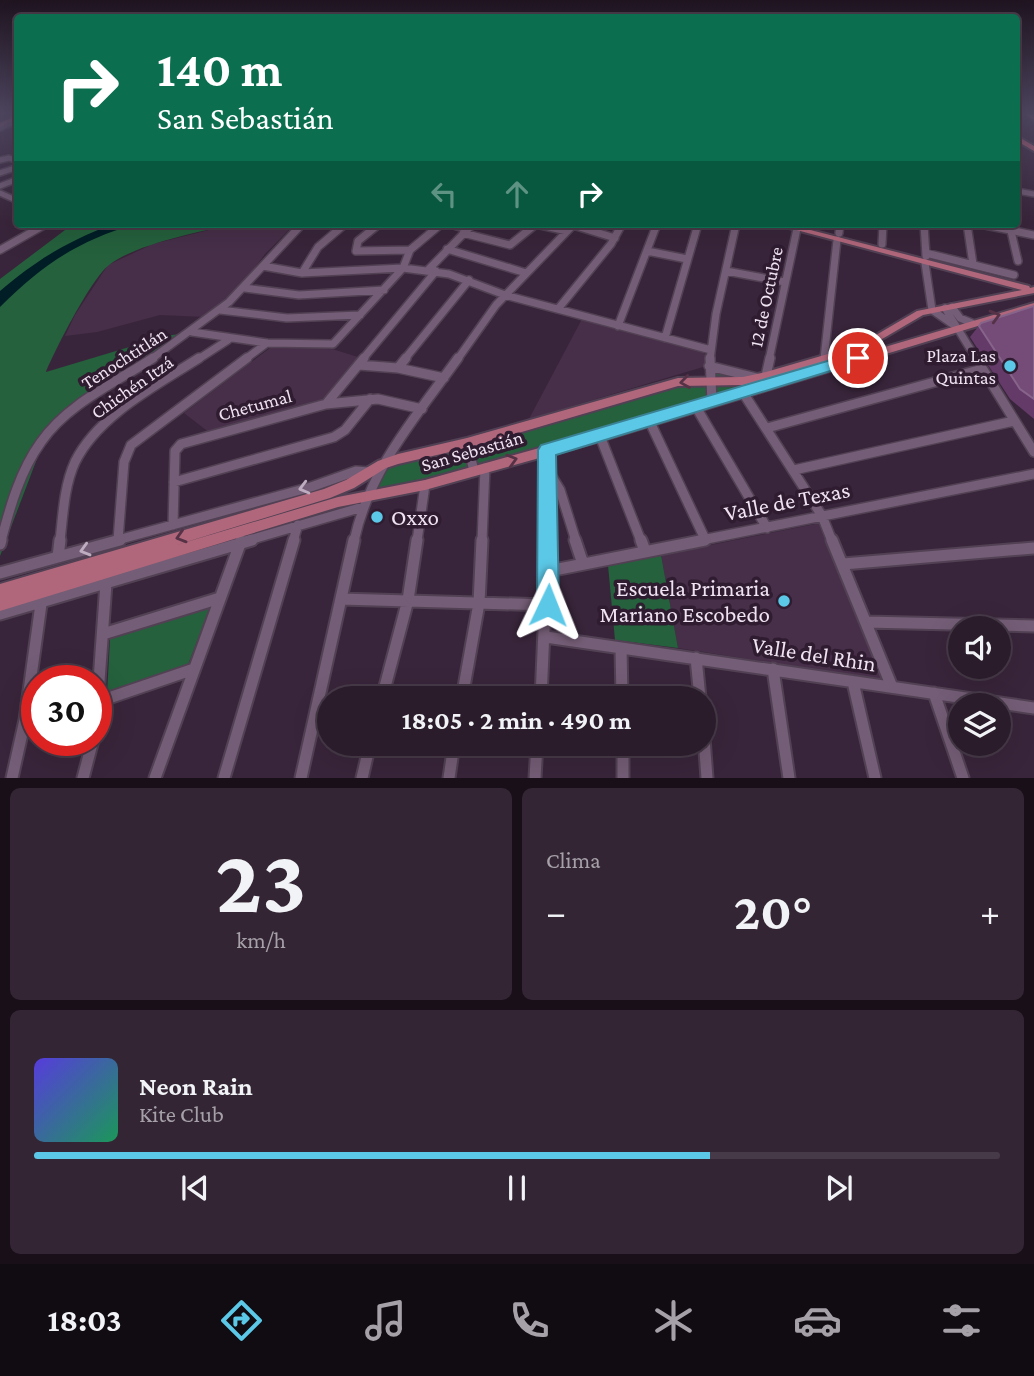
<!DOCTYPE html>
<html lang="es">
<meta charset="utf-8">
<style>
body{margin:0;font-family:"Crimson Pro",serif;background:#332534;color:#f1f3f6;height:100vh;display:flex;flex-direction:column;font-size:26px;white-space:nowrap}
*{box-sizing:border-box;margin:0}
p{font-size:23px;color:#a6a1a9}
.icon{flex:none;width:38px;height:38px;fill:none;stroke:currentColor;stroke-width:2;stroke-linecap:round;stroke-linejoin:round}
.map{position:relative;height:778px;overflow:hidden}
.drawer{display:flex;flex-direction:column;gap:10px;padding:10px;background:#180f18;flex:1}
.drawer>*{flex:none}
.guide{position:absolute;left:14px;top:14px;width:1006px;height:214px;border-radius:7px;box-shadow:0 7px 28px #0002,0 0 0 2px #473a48;background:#0b6e4f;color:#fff;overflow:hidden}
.tools{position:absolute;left:948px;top:616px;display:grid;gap:14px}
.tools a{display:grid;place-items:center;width:63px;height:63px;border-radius:50%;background:#2b1c2c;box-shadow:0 7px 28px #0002,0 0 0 2px #473a48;font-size:35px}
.speed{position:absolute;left:21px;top:665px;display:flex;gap:14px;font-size:35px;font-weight:700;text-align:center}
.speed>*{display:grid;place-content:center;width:91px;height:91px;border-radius:50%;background:#2b1c2c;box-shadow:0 7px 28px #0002,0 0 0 2px #473a48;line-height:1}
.speed .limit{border:10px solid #d22;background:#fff;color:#111}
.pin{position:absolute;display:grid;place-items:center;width:60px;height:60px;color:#fff;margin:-30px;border:4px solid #fff;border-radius:50%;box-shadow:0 2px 7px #0007}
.me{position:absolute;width:77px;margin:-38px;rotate:2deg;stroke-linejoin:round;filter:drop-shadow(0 0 5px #0008)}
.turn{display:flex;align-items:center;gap:24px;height:147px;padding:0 28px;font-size:32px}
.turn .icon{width:91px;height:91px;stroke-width:2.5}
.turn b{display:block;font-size:49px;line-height:60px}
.lanes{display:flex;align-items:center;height:66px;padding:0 28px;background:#0003;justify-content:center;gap:35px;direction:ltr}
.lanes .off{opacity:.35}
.big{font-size:52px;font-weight:700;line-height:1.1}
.drawer .card{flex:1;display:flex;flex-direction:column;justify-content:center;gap:10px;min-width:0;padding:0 24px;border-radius:10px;background:#332534}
.drawer .dial{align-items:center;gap:0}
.dial b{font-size:91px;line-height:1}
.song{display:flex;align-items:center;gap:21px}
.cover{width:84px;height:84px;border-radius:10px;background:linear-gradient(135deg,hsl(250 70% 55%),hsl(150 70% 35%))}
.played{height:7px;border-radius:4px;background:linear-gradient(90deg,#5bc8e7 70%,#473a48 70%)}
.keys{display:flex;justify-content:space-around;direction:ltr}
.heat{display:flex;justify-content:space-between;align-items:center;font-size:38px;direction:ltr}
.drawer .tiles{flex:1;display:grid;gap:10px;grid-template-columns:1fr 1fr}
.card:last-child{grid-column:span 2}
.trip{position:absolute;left:317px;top:686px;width:399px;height:70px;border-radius:35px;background:#2b1c2c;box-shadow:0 7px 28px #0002,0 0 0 2px #473a48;font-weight:700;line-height:70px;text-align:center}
.tab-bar{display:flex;height:112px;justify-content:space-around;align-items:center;background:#110b12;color:#a6a1a9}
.tab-bar .icon{width:49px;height:49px}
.tab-bar .selected{color:#5bc8e7}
.tab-bar b{font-size:32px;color:#f1f3f6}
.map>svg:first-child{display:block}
</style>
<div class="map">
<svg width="1034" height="778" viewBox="0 0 1034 778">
<rect width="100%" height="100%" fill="#39253b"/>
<path fill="#472f49" d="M233,224H275L289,230L265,254L245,281L206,317L160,315L97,332L65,336L75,315L108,265L153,244Z
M582,319L703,352L707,356L703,367L529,419Z
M326,347L361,358L323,402L210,433L184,413L270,348Z
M820,523L882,680L678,648L661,555Z"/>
<path fill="#25613d" d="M73,224H233C199,232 136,244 109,265C91,279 55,350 46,372L166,336L192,332L94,396L46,435L0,556V279Z
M709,366L760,378L764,385L366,498L382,464L668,385L707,380Z
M661,555L678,648L615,640L608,565Z
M210,608L186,670L107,694L110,639Z"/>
<path fill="#011e27" d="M113,224H136C79,240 42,265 0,307V291C38,259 66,242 113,224Z"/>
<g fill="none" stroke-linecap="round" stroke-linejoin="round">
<defs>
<path id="minor-far3" d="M0,128L18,120
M0,160L9,158L18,161
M0,173L18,167
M0,186L18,179
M1017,191L1034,194
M0,193L18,201"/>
<path id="minor-far2" d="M379,224L358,241L356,251L410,250
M450,224L467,229
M536,224L567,231
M924,224L926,256
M967,224L973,264
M980,224L1034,235
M573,225L615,238
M1010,227L1018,261
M463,233L510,245L536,224
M839,233L840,224
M882,244L883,224
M447,249L526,273
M0,250L46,224
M647,251L687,259
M926,253L1014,275
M925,263L932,310L952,324
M263,266L302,273L403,268L449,274L505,295L711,350
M428,270L473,224
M726,271L785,282
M302,273L318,247L345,224
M245,288L299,295L384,290
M952,307L960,318L972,323
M945,308L977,360
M558,309L611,244L622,224
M220,310L287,318L360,315
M618,326L657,224
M192,332L267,343L333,344L403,268L410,250L441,224
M665,338L698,224
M824,359L837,240
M150,360L229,302L302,224
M197,360L228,340
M244,360L267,343
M362,360L436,271
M404,360L469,280
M457,360L496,305L574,224
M710,360L716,314L736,224
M769,360L798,224"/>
<path id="minor-far1" d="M710,358L712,402
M976,358L1034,452
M359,365L398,368L444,378
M709,366L757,378
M398,368L406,358
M766,376L770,358
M742,391L822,516L832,541
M326,404L364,358
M696,407L767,528
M649,420L705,539
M767,428L982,369
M600,436L641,541
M467,443L474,471
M547,450L549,541
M794,470L1014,421
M549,472L560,490L576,541
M174,482L334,437L345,430L370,399
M173,525L175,451L181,444L326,404L378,399L422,409
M118,540L124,462L131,445L247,358
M1,541C10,507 20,471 41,442C67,404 115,383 153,358
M60,541C63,515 64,486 75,462C98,415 157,385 199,358
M114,541L311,487L356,471L369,472
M246,541L363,507
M293,541L298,525
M354,541C370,468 415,418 458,358
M417,541L425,485
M482,541L485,468
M697,541L1034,474"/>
<path id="minor" d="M575,540L583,564
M641,540L645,551
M832,540L892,687
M0,544L1,540
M58,557L60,540
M843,564L1034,548
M549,571L705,540
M0,573L120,540
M341,599L548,605
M0,614L252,540
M866,622L1034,626
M103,634L220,598
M546,637L1034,708
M621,648L622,698
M696,658L700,698
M773,669L789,778
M853,682L875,778
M934,693L963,778
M382,698L408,600L417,540
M462,698L479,603L482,540
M541,698L548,540
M100,701L194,669
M96,723L106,583
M704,738L707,778
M623,744V778
M12,778L25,720L41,604
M83,778L93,740
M155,778L241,541
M224,778L294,540
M301,778L354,540
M362,778L370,744
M449,778L454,744
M535,778L537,744"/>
<path id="major" d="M18,115V119L0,127V123Z
M774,224H787L1029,286L1030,288L1034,287V293L923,315L865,349L766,380L743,385L678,386L467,448L398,464L386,468L354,488L330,498L173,546L338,497L425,480L600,431L1034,303V309L600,441L425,490L338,507L0,611V584L324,489L346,480L378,461L398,454L467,438L678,378L743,377L766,372L859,345L917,311L1022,290Z"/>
<path id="highway" d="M1025,114L1034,115V120Z
M1017,136L1034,146V151L1017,141Z"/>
</defs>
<use href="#minor-far3" stroke="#524154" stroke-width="8"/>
<use href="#minor-far2" stroke="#524154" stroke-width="10"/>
<use href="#minor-far1" stroke="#524154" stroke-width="12"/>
<use href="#minor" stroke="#524154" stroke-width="15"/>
<use href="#major" stroke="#524154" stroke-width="4"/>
<use href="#highway" stroke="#524154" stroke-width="4"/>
<use href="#minor-far3" stroke="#745d76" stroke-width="5"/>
<use href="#minor-far2" stroke="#745d76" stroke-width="7"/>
<use href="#minor-far1" stroke="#745d76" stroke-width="9"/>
<use href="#minor" stroke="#745d76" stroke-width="11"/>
<use href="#major" fill="#b1677b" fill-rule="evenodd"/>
<use href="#highway" fill="#d96e7f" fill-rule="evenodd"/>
</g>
<path fill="#643a68" d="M1034,306V419L1010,399L970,337L981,323Z"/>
<path fill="#744c77" stroke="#87648a" stroke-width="2" d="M1034,306V399L1020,389L979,326L981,323Z"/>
<defs><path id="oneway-chevron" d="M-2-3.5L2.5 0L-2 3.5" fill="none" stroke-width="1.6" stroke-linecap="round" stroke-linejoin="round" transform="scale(1.75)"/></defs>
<g stroke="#563247">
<use href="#oneway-chevron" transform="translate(995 316) rotate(-16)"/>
<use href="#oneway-chevron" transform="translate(685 382) rotate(172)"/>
<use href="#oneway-chevron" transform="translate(512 460) rotate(-16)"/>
<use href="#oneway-chevron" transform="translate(181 537) rotate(163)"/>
</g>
<g stroke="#beadc0">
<use href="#oneway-chevron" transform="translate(304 488) rotate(165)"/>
<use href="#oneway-chevron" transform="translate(85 550) rotate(164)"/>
</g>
<linearGradient id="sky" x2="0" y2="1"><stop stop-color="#1f1420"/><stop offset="0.51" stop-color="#4e4660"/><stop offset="1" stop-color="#4e4660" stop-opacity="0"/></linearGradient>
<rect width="1034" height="222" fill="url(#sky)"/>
<path fill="#5bc8e7" stroke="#3b8296" stroke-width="2" d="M858,352L866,358L863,361L556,455L559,605L556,612L548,615L541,612L537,605L538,450L541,445Z"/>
<g fill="#5bc8e7" stroke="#2f1c31" stroke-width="2.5">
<circle cx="1010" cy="366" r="7"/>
<circle cx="377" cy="517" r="7"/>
<circle cx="784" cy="601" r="7"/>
</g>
<g text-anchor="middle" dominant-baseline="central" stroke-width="7" stroke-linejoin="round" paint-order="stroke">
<g font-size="19" fill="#f0e3f1" stroke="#2f1c31">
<text transform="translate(766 297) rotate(-78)">12 de Octubre</text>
<text transform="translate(124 358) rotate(-33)">Tenochtitlán</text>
<text transform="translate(132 387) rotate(-35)">Chichén Itzá</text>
<text transform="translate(255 405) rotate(-15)">Chetumal</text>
<text transform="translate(472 451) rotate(-16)">San Sebastián</text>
</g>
<g font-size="19" fill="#f0e3f1" stroke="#2f1c31" text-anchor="end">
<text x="996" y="355">Plaza Las<tspan x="996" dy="22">Quintas</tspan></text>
</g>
<g font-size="23" fill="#f0e3f1" stroke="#2f1c31">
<text transform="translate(787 501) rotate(-11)">Valle de Texas</text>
<text transform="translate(814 654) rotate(9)">Valle del Rhin</text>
</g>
<g font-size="23" fill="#f0e3f1" stroke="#2f1c31" text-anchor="start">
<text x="391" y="517">Oxxo</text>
<text x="770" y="588" text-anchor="end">Escuela Primaria<tspan x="770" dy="26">Mariano Escobedo</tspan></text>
</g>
</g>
</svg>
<div class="tools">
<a><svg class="icon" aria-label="sound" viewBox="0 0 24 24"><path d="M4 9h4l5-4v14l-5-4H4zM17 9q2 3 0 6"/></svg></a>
<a><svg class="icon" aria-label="layers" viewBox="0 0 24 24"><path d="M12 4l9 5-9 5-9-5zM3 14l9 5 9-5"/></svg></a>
</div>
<div class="speed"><div class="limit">30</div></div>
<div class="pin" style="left:858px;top:358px;background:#d93025"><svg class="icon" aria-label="arrive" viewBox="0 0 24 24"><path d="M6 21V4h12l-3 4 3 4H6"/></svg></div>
<svg class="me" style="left:548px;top:605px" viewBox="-20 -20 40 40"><path d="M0-17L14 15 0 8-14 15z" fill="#5bc8e7" stroke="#fff" stroke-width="4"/></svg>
<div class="trip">18:05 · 2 min · 490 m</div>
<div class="guide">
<div class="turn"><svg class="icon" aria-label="right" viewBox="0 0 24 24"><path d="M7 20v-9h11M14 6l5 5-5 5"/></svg><div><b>140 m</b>San Sebastián</div></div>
<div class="lanes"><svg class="icon off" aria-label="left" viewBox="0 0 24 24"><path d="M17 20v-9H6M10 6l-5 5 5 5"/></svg><svg class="icon off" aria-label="ahead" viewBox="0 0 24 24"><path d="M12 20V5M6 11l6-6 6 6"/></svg><svg class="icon" aria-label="right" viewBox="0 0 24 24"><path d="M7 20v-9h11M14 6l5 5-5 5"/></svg></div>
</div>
</div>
<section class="drawer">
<div class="tiles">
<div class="card dial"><b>23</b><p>km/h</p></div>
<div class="card"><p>Clima</p>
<div class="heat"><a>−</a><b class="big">20°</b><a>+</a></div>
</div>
<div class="card">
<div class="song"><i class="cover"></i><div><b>Neon Rain</b><p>Kite Club</p></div></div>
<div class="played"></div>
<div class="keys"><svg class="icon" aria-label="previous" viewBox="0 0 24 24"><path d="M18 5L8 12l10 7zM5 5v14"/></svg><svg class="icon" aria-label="pause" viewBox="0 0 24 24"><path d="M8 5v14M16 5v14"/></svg><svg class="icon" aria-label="next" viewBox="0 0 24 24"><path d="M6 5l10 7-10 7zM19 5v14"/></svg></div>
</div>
</div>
</section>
<nav class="tab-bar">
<b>18:03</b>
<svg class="icon selected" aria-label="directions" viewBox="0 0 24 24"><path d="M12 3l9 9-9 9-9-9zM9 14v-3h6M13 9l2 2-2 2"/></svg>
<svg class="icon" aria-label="music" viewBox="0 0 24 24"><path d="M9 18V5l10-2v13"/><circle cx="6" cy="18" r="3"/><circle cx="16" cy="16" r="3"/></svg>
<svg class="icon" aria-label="phone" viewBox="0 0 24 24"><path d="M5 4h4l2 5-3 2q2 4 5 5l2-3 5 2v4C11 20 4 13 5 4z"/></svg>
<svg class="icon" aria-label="climate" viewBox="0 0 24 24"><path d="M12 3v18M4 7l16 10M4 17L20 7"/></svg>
<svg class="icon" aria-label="car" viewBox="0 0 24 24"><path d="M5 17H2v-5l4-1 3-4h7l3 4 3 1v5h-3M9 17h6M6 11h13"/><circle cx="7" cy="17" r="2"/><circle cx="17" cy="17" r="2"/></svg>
<svg class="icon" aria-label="filters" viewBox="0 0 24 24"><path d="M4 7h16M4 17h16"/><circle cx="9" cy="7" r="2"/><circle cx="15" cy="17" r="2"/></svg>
</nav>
